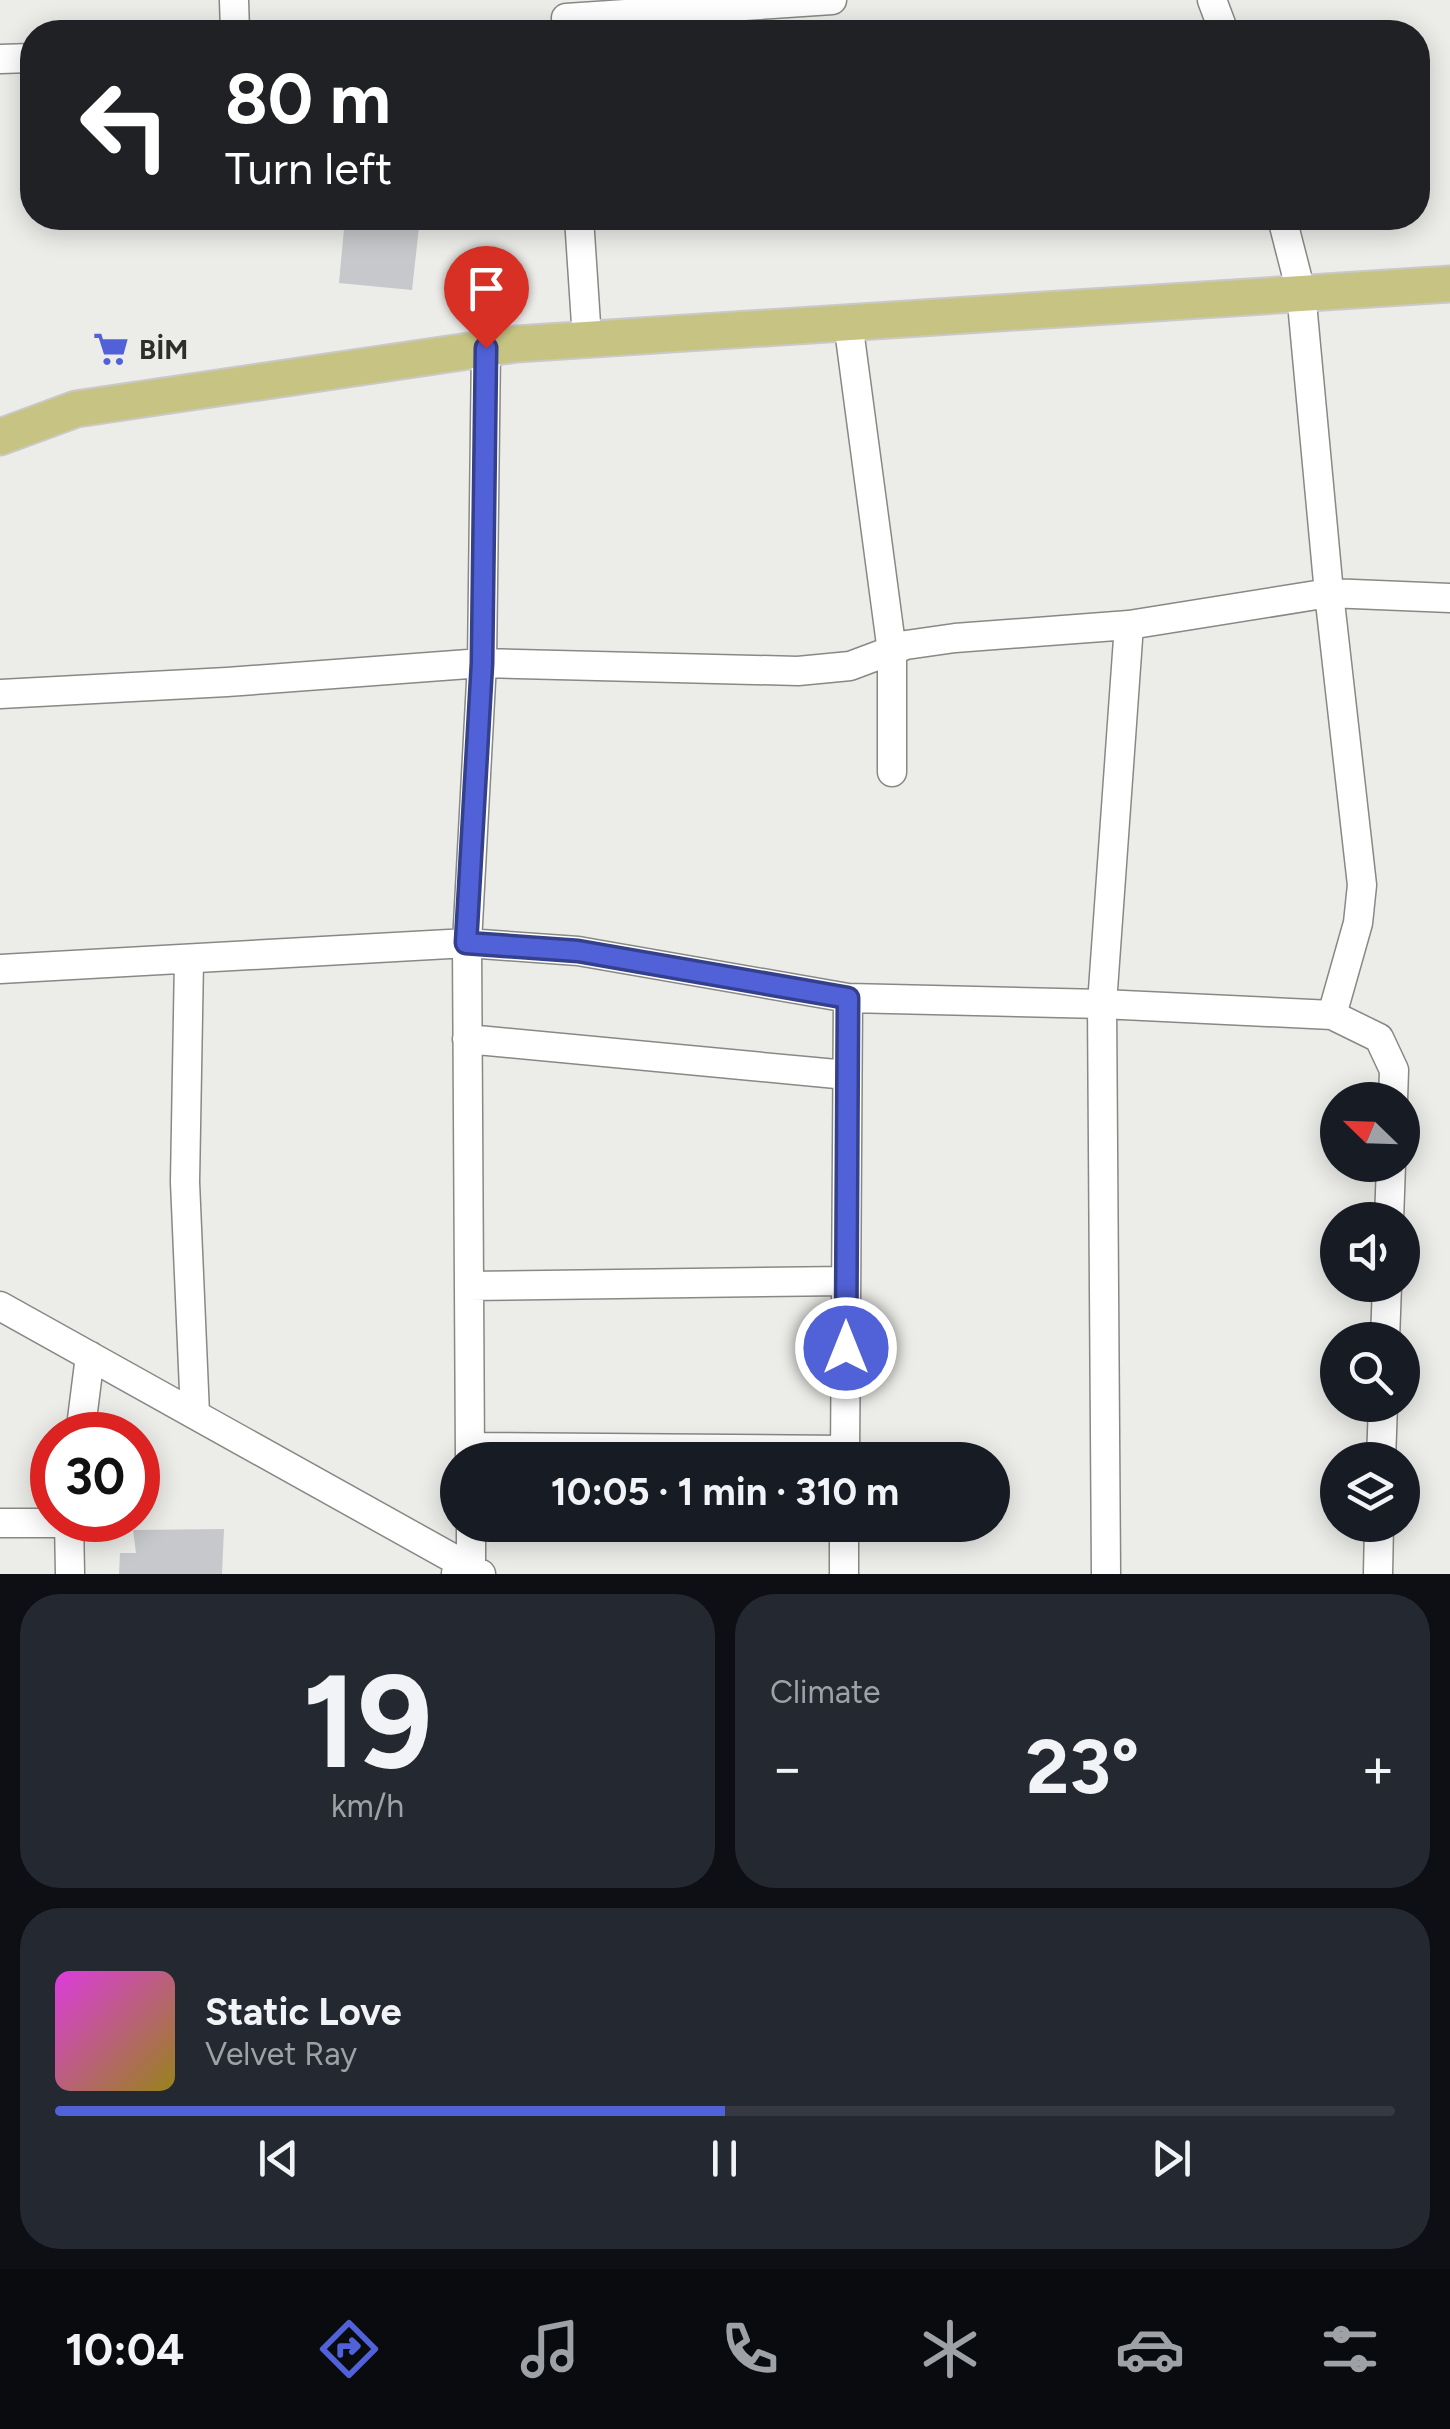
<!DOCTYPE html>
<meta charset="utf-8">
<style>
body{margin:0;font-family:Figtree,sans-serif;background:#242831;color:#f1f3f6;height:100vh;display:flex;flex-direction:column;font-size:38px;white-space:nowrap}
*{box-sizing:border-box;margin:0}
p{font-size:32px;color:#9ea1a6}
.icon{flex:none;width:55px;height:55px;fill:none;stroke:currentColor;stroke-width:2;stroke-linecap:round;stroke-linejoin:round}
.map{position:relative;height:1574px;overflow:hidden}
.side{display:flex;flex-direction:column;gap:20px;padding:20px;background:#0d0f14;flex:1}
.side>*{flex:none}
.hud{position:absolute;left:20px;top:20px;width:1410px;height:210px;border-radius:40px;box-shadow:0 5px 25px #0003;background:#202124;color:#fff;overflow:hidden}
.needle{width:65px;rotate:293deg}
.fabs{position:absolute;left:1320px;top:1082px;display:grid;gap:20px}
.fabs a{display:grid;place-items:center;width:100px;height:100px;border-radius:50%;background:#171b24;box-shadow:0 5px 25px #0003;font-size:50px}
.speed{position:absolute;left:30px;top:1412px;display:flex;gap:20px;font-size:50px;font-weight:700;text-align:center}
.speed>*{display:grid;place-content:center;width:130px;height:130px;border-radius:50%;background:#171b24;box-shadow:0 5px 25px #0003;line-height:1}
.speed .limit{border:15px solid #d22;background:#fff;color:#111}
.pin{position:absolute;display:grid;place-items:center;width:85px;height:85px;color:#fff;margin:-102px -42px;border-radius:50% 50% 50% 0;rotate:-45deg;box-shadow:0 0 10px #0007}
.pin .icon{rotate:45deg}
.me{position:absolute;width:110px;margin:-55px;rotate:0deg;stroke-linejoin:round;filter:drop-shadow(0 0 8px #0008)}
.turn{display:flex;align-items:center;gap:35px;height:210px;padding:0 40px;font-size:45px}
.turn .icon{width:130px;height:130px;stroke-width:2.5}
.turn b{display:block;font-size:70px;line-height:85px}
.big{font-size:75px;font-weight:700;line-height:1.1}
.side .tile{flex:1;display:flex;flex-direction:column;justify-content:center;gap:15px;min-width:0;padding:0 35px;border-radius:40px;background:#242831}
.side .dial{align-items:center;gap:0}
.dial b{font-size:130px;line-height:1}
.song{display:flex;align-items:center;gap:30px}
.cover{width:120px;height:120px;border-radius:15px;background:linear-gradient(135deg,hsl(300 70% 55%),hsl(50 70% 35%))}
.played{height:10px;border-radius:5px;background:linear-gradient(90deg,#5162d8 50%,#363941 50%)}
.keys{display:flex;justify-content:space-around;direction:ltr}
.heat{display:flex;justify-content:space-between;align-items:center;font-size:55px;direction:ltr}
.side .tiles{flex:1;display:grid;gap:20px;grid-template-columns:1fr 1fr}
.tile:last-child{grid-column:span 2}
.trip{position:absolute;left:440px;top:1442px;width:570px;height:100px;border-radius:50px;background:#171b24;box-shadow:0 5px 25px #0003;font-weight:700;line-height:100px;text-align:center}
.tab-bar{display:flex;height:160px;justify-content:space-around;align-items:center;background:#090b0e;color:#9ea1a6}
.tab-bar .icon{width:70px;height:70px}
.tab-bar .active{color:#5162d8}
.tab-bar b{font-size:45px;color:#f1f3f6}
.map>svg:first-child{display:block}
</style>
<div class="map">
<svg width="1450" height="1574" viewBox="0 0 1450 1574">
<rect width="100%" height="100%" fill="#ecece9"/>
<path fill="#c7c8cb" d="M345,218H420L412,290L339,283Z
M224,1529L222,1574H119L120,1553H136L133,1530Z"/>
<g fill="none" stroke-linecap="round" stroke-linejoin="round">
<defs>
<path id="minor" d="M234,0L235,32
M1212,0L1224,32
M566,18L832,0
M0,59L32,58
M579,218L587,339
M1282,218L1301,292L1329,593L1362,885L1358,923L1332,1015
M848,322L892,652V772
M0,694L227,682L482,663L798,671L850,666L906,645L955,638L1129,625L1329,593L1450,598
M189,960L185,1182L195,1414
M0,969L467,943L578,951L848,998L1102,1004L1332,1015L1379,1038L1394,1070L1393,1100
M467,1039L847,1075
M1389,1220L1391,1165
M469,1286L846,1281
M0,1306L481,1574
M1385,1340L1387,1285
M80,1435L90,1356
M470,1447L845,1450
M470,1460L467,943L482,663L486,348
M845,1460L848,998
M1381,1460L1383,1405
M69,1520L70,1574
M0,1523H69
M456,1573L471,1568V1525
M844,1574V1525
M1106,1574L1102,1004L1129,625
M1378,1574L1379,1525"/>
<path id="major" d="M0,437L76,409L516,344L1450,284"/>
</defs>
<use href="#minor" stroke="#888885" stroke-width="31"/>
<use href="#major" stroke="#c9c9c8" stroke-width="39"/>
<use href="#minor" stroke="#fff" stroke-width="28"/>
<use href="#major" stroke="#c7c483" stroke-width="35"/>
</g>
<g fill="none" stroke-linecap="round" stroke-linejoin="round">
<defs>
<path id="route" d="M486,348L482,663L466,943L578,951L848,998L846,1348"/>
</defs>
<use href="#route" stroke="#35408c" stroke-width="25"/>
<use href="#route" stroke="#5162d8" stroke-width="18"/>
</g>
<defs>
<symbol id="supermarket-bare" viewBox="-9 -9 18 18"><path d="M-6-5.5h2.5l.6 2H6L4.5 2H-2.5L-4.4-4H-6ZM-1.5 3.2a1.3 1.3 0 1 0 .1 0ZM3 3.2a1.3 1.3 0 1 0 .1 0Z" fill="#5162d8" stroke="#ecece9" stroke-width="2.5" paint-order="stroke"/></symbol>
</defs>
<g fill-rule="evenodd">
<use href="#supermarket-bare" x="86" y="324" width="50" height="50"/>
</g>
<g text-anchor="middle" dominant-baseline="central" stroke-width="10" stroke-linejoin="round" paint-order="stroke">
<g font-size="28" font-weight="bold" fill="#2e2e2c" stroke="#ecece9" text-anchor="start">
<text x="139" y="349">BİM</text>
</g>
</g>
</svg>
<div class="fabs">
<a><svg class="needle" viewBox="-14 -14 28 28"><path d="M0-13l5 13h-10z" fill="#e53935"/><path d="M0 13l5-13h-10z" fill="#9ea1a6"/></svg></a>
<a><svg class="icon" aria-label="sound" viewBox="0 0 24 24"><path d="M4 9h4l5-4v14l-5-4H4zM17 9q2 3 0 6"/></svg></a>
<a><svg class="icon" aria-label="search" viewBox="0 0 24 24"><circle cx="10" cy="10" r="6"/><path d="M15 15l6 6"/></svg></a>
<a><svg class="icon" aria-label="layers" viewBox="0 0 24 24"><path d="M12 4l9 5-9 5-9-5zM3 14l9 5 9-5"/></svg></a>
</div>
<div class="speed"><div class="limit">30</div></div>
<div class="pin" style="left:486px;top:348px;background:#d93025"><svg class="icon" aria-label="arrive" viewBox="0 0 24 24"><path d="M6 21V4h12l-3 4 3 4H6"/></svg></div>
<svg class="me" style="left:846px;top:1348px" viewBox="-20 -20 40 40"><circle r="17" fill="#5162d8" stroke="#fff" stroke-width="3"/><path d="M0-11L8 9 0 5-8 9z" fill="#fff"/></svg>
<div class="trip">10:05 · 1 min · 310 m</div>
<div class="hud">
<div class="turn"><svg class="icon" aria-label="left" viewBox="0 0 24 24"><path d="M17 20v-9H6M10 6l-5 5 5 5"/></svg><div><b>80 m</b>Turn left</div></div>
</div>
</div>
<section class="side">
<div class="tiles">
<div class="tile dial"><b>19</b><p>km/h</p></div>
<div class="tile"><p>Climate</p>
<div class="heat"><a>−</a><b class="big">23°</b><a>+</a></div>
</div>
<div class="tile">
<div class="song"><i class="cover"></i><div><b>Static Love</b><p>Velvet Ray</p></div></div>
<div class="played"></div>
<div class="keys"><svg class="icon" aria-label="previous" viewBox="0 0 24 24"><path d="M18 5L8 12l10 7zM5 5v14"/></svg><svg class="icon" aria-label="pause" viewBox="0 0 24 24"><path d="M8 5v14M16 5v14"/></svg><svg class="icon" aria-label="next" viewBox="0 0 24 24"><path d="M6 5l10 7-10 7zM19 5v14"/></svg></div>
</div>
</div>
</section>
<nav class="tab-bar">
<b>10:04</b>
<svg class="icon active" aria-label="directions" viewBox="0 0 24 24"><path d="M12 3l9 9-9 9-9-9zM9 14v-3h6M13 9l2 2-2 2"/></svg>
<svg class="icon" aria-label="music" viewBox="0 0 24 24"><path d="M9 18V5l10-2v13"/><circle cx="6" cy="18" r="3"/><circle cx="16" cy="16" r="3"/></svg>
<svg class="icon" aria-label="phone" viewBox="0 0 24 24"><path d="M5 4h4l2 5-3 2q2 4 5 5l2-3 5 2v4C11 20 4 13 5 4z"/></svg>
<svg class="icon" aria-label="climate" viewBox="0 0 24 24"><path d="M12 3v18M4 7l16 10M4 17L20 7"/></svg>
<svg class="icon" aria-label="car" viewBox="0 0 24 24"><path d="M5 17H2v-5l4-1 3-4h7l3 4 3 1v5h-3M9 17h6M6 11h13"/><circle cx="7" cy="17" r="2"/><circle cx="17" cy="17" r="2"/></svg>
<svg class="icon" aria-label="filters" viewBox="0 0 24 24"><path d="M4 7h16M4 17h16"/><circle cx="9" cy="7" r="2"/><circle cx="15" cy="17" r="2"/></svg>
</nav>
